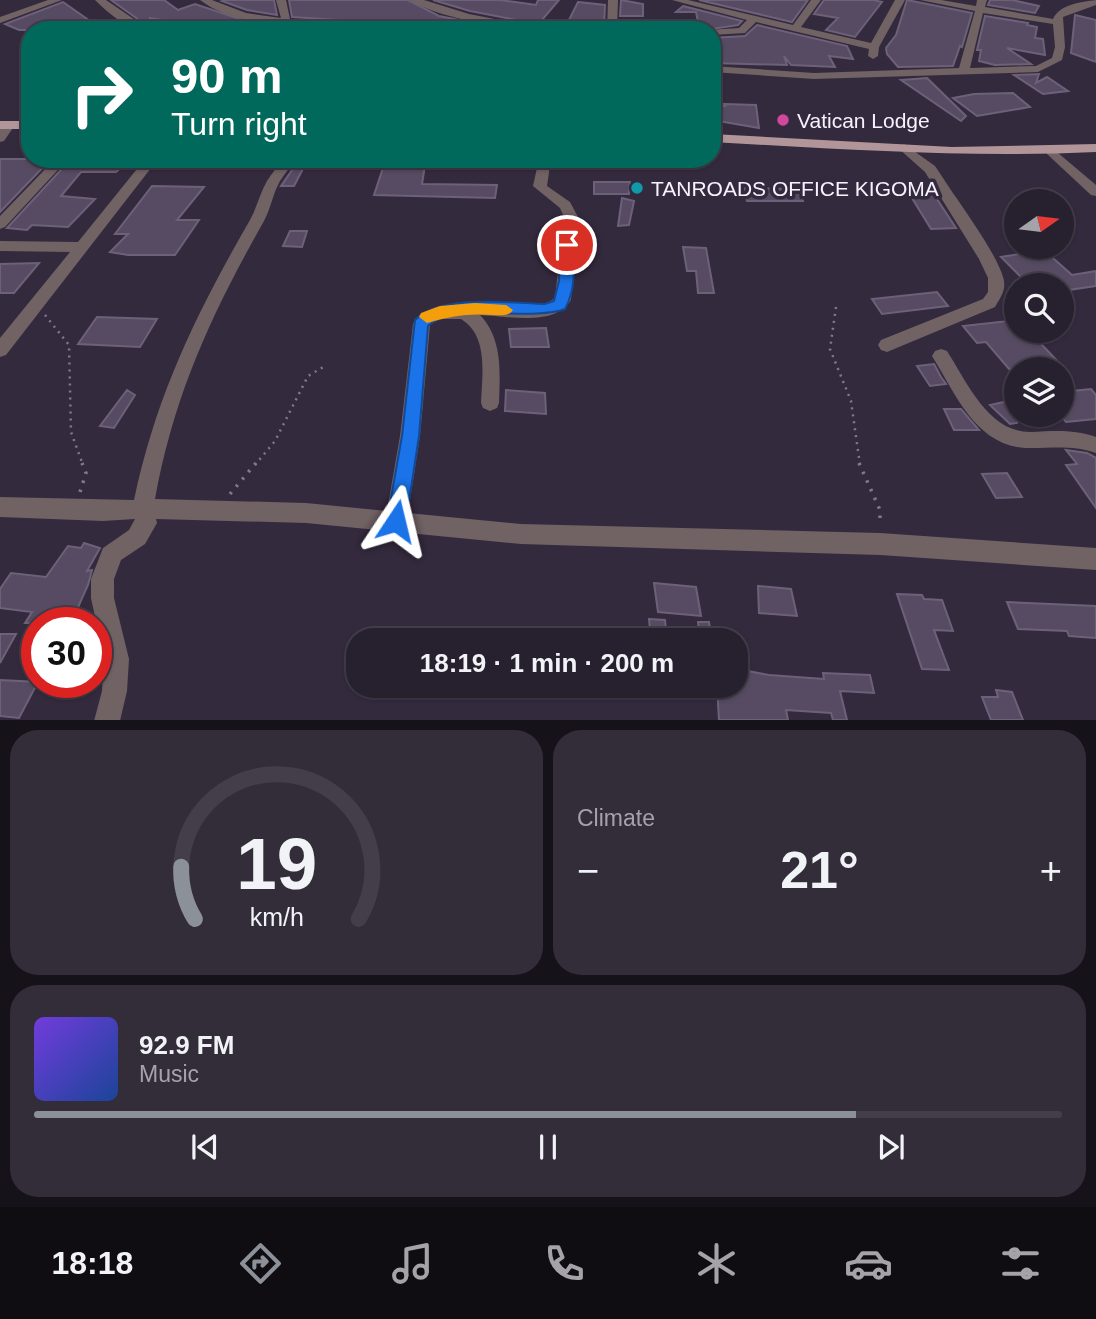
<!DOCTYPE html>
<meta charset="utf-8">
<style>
body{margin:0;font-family:Arial,sans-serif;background:#332d3a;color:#f1f3f6;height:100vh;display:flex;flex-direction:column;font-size:26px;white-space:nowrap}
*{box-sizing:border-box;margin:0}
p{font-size:23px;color:#a4a3aa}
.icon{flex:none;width:38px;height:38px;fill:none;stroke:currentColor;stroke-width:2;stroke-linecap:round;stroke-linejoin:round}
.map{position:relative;height:720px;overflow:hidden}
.side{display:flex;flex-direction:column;gap:10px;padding:10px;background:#151219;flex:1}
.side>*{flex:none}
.top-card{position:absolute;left:21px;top:21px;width:700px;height:147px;border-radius:28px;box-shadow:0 2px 5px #0004,0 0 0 2px #433e4a;background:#00695c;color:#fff;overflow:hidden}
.needle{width:46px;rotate:76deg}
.buttons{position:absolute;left:1004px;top:189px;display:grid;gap:14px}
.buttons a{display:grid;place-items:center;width:70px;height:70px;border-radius:50%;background:#27202e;box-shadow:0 2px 5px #0004,0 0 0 2px #433e4a;font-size:35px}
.speed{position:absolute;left:21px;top:607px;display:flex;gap:14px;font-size:35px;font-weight:700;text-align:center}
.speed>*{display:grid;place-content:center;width:91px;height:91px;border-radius:50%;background:#27202e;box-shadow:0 2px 5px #0004,0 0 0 2px #433e4a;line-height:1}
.speed .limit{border:10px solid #d22;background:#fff;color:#111}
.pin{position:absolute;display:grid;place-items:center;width:60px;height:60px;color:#fff;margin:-30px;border:4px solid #fff;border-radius:50%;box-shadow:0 2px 7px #0007}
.me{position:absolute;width:77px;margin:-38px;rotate:10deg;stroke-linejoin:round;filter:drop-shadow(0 0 5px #0008)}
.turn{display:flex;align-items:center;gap:24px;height:147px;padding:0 35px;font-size:32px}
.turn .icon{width:91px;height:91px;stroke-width:2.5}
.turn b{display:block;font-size:49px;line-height:60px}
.big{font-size:52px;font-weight:700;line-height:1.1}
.side .card{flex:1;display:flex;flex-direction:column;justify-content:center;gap:10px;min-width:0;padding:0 24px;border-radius:28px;background:#332d3a}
.side .dial{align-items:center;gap:0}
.dial svg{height:182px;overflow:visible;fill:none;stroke:#433e4a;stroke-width:7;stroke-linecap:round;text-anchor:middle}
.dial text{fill:#f1f3f6;stroke:none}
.song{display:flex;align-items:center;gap:21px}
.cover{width:84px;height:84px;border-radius:10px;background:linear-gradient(135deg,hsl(260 70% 55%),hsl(220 70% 35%))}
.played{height:7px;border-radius:4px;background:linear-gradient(90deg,#8c9099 80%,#433e4a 80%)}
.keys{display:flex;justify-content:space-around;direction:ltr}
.heat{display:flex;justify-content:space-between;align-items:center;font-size:38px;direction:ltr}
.side .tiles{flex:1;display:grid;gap:10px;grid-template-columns:1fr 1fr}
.card:last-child{grid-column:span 2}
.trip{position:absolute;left:346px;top:628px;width:402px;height:70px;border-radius:28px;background:#27202e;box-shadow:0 2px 5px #0004,0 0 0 2px #433e4a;font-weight:700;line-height:70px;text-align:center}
.dock{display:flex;height:112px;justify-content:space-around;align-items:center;background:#100d12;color:#a4a3aa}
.dock .icon{width:49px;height:49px}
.dock .active{color:#8c9099}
.dock b{font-size:32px;color:#f1f3f6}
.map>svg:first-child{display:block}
</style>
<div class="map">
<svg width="1096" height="721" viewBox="0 0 1096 721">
<rect width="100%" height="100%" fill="#342a3e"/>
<path fill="#564b62" stroke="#6c6178" stroke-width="2" d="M111,0H164L178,10L195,4L258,25L250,24L242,30H228L149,18L173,30H153Z
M225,0H274L277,15L247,10L222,1Z
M289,0H408L439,16L510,30H476L451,26L447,28L434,25L429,30H381L354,21L292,17Z
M433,0H500L536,5L538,0H559L541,21L542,25L470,11Z
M621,0L643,4V16H620Z
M699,0H808L792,22Z
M824,0H873L882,2L855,37L826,30L838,18L814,14Z
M907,0L972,13L962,47L960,46L953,66L898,67L887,54L886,48L896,35Z
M990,0H1012L1039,6L1035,13L988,5Z
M63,2L100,28L117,22L133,30H19L5,24Z
M578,2L605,5L604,27L586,25L584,30L565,28Z
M683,6L742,21L738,25L705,30L699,27L696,12H676Z
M1075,15L1096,20V62L1071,53Z
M985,16L1028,23L1027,25L1037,27L1035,38L1043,39L1045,55L1007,48L1031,64L995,65L979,61L981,50H977Z
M757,25L847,46L853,59L829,56L835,67L791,65L784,56L787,65L712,63V52H716L712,38L745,36Z
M1039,74L1036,83L1047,77L1068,91L1043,94L1014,75Z
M927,78L966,116L961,121L901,80Z
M1013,93L1030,107L977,116L953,98L974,94Z
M724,104L756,105L759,128L712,120V106H725Z
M0,159H51L0,212Z
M71,159H131L116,172H81L61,196L95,199L68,227L32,225L27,230L7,228Z
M386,159H426L422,184L497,185L495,198L374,195Z
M297,163H306L294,186H281Z
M594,182H630L629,194H594Z
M152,186L204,187L177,220H199L175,255H128L110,252L128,234H115Z
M743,188L798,189L803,201H747Z
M907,190H931L956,228L931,229Z
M622,198L634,201L629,225L618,226Z
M290,231H307L302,247L283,246Z
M683,247L706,248L714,293H698L696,271H687Z
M1044,250L1072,275L1096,271V286L1062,291V285H1029L1001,257Z
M39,263L14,293H0V264Z
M937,292L948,306L882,314L872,299Z
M97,317L157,319L140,347L78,344Z
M1017,320V331H1029L1061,365L1009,369L986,342L977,343L963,326Z
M546,328L549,347H511L509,329Z
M934,364L941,377L946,384L930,386L917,366Z
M1091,389L1096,395V419L1066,422L1062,417V392Z
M127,390L135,395L114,428L100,426Z
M506,390L545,393L546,414L505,411Z
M1017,399V423L1010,424L990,405Z
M944,409H961L979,430H954Z
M1066,450L1087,453L1096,458V508L1066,465L1077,464Z
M1007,473L1022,497L996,498L982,474Z
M84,543L100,548L87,571L92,570L88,585L71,623H25L32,612L0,608V589L11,573L46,577L68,546L81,548Z
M654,583L696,587L701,616L658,612Z
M758,586L791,589L797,616L759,613Z
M897,594L922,595L924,599L942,600L953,631L934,630L949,670L922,669Z
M1007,602L1096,606V638L1069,636L1067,631L1018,629Z
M649,619L665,620L667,640H651Z
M698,622H709L712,640H700Z
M0,634H16L0,663Z
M737,669L769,675L824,679L823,673L870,675L874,693L840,691L847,720H833L831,713L786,710L788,720H719L717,686H737Z
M0,680L38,682L19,718L0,716Z
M996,690L1012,692L1023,720H991L982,697H998Z"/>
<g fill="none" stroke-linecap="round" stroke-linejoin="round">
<path stroke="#81798a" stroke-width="2.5" stroke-dasharray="2 5" stroke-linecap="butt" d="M836,307L830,349L851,401L860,465
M45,315L69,345L71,432L83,465
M255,465L275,441L308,376L325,366"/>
<path stroke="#81798a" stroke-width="3.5" stroke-dasharray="2.5 7" stroke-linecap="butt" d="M859,463L880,510V525
M80,492L86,473L82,463
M230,494L256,463"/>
<path fill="#716264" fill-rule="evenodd" d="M48,0H62L0,23V17Z
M95,0H106L150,30C128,30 110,15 95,0Z
M200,0H212L246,13L281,18L276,0H286L290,19L353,24L379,30C330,30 240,31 200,0Z
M410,0H424L469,14L552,30C514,30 441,20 410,0Z
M608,0H618L617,30H607Z
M672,0H688L793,25L811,0H821L801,27L871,43L895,0H905L879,47L878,56L873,59L868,56L869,49L756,22L745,33L712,35V30H709L739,28L747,20Z
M920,0H941L976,6L977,0H987L985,7L1053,19C1060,4 1081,2 1096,0V5L1063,17L1065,47L1062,60L1038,72L814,79L712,72V66L814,73L959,68L975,11ZM983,13L1053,24L1055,47L1052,58L1036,66L970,68Z
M9,121L15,125L4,141L0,142V129Z
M904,144L935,166L943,178C959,203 995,250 1003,277C1007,289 1001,297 995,307L887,352L881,350L878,345L881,340L983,299L988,292V278L979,259L925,172L898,148Z
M1051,147L1096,185V196L1091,195L1047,154V148Z
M55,159H68L5,227L0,229V216Z
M145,159H158L6,355L0,357V338L70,252L0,251V241L78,242Z
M283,159H296C291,166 285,173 280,181C273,193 271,208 264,221C212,313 174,394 155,499L306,503L387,511L400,436L413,324C437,283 525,322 555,298L564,217L560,208L533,186L539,159H551L547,186L570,202L578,217L571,300C555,327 507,316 480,315C503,339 500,373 499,403L497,408L490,411L483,408L481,403C482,375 489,336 461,319H437L430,325L420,436L408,513L521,524L880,533L1096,548V570L880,555L521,544L306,523L156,519L157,523L145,544L121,560L114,579V598L129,659L127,691L120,721H94L102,691L104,659L91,598V579L103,548L129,530L135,519L103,521L0,517V497L134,500C156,395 197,312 250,220C257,207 260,193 267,181C272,173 278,166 283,159Z
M941,349L947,351C967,382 988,432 1030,432C1054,431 1073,429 1096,437V453C1073,445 1054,448 1031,448C979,449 958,399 935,361L932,356L935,351Z"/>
<path fill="#b29599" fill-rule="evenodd" d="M0,121H30V129H0Z
M712,134L952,147L1096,144V152C968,158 840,149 712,142Z"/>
</g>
<path fill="#1a73e8" stroke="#114b97" stroke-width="2" d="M567,241L573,245C574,268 576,289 565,309C528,322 454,301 428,326L419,436L406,521L403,527L396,530L390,527L387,521L402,436L415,320C443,294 508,303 545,304L554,301L559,281L560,245Z"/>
<path fill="#f59e0b" d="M475,303L506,305L513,310C508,317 502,315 493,315C470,313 449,316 427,323L419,317L421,313L440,306Z"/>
<circle fill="#d1479c" stroke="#342a3e" stroke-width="2.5" cx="783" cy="120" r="7"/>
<circle fill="#0f9aa8" stroke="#342a3e" stroke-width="2.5" cx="637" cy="188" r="7"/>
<g text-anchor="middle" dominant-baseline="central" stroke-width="7" stroke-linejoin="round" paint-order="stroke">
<g font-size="21" fill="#f7f2fd" stroke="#342a3e" text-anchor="start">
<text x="797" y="120">Vatican Lodge</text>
<text x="651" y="188">TANROADS OFFICE KIGOMA</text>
</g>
</g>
</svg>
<div class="buttons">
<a><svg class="needle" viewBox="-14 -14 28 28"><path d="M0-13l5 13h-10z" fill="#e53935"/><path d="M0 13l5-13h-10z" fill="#a4a3aa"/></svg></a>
<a><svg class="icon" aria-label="search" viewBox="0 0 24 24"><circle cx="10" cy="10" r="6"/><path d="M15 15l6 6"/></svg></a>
<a><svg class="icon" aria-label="layers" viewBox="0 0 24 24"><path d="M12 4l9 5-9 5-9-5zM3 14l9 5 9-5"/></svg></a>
</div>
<div class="speed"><div class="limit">30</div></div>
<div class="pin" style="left:567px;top:245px;background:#d93025"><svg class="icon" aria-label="arrive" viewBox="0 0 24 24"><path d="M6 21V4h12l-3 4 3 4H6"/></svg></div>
<svg class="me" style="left:396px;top:521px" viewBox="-20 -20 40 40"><path d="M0-17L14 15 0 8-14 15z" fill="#1a73e8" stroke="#fff" stroke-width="4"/></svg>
<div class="trip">18:19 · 1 min · 200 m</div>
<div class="top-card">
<div class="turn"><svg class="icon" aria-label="right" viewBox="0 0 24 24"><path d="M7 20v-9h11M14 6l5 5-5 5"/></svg><div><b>90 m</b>Turn right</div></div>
</div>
</div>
<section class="side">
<div class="tiles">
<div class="card dial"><svg viewBox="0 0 100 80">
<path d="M14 69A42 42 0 1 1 86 69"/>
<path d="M14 69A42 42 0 0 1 8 46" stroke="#8c9099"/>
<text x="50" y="56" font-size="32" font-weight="700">19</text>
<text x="50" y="72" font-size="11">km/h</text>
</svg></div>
<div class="card"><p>Climate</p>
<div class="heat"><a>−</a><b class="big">21°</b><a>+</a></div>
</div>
<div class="card">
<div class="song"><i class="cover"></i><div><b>92.9 FM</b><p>Music</p></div></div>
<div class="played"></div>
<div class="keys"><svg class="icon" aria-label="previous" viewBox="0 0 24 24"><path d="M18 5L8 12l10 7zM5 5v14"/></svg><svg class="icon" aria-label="pause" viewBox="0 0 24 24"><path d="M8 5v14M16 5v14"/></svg><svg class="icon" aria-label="next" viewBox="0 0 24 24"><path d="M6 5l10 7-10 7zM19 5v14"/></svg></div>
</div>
</div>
</section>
<nav class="dock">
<b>18:18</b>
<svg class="icon active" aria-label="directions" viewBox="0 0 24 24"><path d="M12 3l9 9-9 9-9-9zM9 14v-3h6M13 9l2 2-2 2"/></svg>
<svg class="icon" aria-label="music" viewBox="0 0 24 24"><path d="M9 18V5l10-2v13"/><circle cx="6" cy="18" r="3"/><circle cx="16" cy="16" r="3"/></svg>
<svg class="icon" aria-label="phone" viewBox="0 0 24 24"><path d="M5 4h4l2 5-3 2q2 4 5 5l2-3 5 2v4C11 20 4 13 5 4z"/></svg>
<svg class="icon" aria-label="climate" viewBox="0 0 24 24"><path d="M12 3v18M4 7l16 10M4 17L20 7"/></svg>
<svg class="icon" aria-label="car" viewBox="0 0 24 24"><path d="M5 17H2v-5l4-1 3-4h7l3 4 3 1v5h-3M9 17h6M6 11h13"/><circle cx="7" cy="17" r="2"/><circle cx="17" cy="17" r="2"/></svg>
<svg class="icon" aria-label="filters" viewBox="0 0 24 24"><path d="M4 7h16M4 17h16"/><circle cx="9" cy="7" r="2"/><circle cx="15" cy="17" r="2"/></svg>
</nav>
